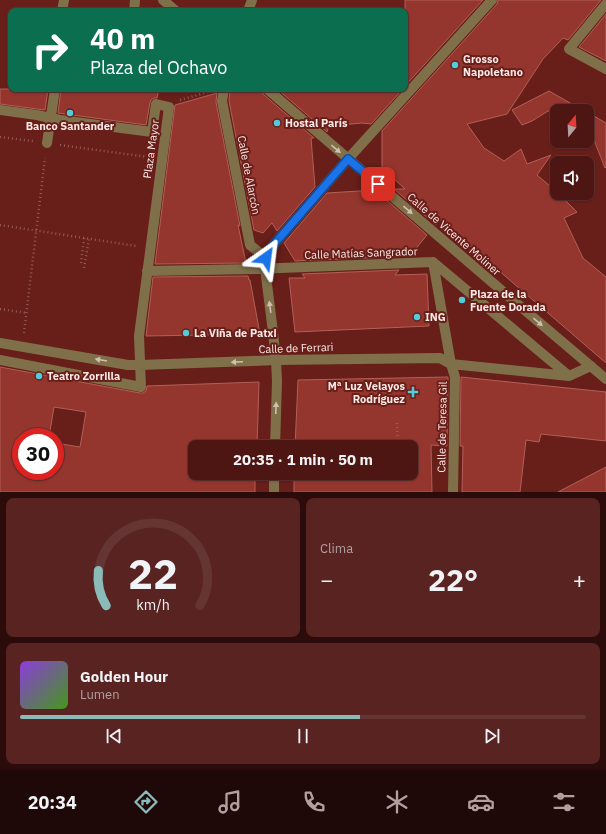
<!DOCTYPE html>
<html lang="es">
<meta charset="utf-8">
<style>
body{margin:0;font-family:"IBM Plex Sans",sans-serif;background:#582321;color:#f1f3f6;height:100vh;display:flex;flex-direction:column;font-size:15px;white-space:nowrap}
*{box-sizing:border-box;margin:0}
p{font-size:13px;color:#b39fa0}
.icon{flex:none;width:22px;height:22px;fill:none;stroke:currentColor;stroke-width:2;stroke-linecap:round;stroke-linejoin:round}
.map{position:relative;height:492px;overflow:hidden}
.details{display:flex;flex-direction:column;gap:6px;padding:6px;background:#2b0c0a;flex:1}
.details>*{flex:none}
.guide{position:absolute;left:8px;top:8px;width:400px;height:84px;border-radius:8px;box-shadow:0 1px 3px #0004,0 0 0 1px #653533;background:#0b6e4f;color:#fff;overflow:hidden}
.needle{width:26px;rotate:18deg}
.tools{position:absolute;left:550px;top:104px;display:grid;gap:8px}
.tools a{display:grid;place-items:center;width:44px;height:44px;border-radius:8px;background:#4e1613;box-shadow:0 1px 3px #0004,0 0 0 1px #653533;font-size:20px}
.speed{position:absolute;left:12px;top:428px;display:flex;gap:8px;font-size:20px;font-weight:700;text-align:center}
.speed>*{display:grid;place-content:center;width:52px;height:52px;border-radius:50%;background:#4e1613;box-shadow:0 1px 3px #0004,0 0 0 1px #653533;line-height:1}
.speed .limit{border:6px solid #d22;background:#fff;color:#111}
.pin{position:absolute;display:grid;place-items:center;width:34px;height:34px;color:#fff;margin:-17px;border-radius:8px;box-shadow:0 2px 6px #0006}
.me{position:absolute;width:44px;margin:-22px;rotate:31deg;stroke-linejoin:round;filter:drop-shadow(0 0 3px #0008)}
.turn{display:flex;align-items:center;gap:14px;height:84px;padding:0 16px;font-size:18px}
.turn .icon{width:52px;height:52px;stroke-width:2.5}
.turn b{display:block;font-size:28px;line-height:34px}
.big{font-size:30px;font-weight:700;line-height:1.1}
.details .widget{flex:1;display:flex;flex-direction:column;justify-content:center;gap:6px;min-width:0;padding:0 14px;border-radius:8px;background:#582321}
.details .dial{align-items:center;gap:0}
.dial svg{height:104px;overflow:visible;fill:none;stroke:#653533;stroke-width:7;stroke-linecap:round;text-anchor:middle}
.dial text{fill:#f1f3f6;stroke:none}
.song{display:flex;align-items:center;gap:12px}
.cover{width:48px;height:48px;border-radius:6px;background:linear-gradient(135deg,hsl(270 70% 55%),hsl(100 70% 35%))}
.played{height:4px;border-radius:2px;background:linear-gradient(90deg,#8bbbb9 60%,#653533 60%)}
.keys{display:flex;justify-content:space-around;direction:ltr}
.heat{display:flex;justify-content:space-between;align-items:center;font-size:22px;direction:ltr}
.details .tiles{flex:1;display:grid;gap:6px;grid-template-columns:1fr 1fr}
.widget:last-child{grid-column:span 2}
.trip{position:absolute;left:188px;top:440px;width:230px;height:40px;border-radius:8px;background:#4e1613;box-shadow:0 1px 3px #0004,0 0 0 1px #653533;font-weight:700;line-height:40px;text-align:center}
.tabs{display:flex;height:64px;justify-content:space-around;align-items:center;background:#1f0908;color:#b39fa0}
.tabs .icon{width:28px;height:28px}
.tabs .selected{color:#8bbbb9}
.tabs b{font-size:18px;color:#f1f3f6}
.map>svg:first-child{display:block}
</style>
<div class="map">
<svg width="606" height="492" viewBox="0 0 606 492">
<rect width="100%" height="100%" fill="#681e19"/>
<path fill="#94362e" stroke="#b26057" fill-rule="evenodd" d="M405,0H483L405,86Z
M498,0H601L568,40L563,38L543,59L507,114L467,124L484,148L504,161L521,149L527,164L551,155L537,175L557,192L577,212L564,218L583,258L606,277V363L440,220L436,225L394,189H405L382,168V131L497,4Z
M606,14V61L579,47Z
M0,89H48L45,110L0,104Z
M61,89H159L157,98H154L151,100L150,103L146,125L58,113Z
M230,89H261L263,94L314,138H311L315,187L277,231L272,223L263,233L254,230L229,101Z
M277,89H403L371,124L362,123L329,126L327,132Z
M549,91L584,111H548L532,121L522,125L512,110Z
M217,93L216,102L240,226L238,225L246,263L155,264L175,105Z
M587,112L606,123V167L605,168L592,135L587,132Z
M375,190L427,235L410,256L295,261L284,243L327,193Z
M399,270L395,275L427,274L429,326L295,332L289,278H305L302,274Z
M248,276L249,280H250L260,334L146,336L153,277Z
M0,367L140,393H143L146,391L147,386L259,382L257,447H195V473H255V492H0ZM54,407L86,412L80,447L55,443V471H21V437H49Z
M448,377L447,446L431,445L432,492H294V473H411V447H295L298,380Z
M461,377L606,392V441L541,434L539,442L526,440L520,492H462L463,446H460Z
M606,467V492H558Z"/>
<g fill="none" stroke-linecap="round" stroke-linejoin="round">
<path stroke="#955c58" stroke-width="2.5" stroke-dasharray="1 3" stroke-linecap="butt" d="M180,100L208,92
M0,137L33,141
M60,145L148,157
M0,225L136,246
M81,263L84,238
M84,268L89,239
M0,309L27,313
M24,333L45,158
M397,423L398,447"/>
<path stroke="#80704a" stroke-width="10" d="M163,0L176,11
M606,4L569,49L606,69
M62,11L64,0
M134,11L135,0
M248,11L252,0
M224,89L222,101L250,245L266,258
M267,89L514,301L606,379
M0,110L37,115L60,120L152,132L156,104L169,107L139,336L141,387L0,360
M47,143L55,89
M433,262L451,364L569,376
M433,262L569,376L591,366
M147,271L255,269L433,262
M0,343L128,365H140L252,361L276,360L440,358L451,364L455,377L453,492
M275,447L277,381L276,360L272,324L265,268L267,254L269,250L348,159L492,0
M274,492V473"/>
</g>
<defs><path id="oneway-solid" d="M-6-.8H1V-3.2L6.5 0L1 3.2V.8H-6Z"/></defs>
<g fill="#d1bfb0">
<use href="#oneway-solid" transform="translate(336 149) rotate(40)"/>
<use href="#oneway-solid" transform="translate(408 210) rotate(41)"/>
<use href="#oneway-solid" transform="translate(270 307) rotate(-98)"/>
<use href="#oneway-solid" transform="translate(538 322) rotate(40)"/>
<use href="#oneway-solid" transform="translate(101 360) rotate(-170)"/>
<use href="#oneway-solid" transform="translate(237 362) rotate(178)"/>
<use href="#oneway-solid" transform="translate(276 408) rotate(-88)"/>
</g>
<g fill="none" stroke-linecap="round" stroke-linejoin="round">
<defs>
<path id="route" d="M266,258L267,254L269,250L348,159L378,184"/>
</defs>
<use href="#route" stroke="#114b97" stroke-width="10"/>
<use href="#route" stroke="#1a73e8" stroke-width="7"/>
</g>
<g fill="#53cbdb" stroke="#681e19" stroke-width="1.5">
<circle cx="455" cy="65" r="4"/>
<circle cx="70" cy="113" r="4"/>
<circle cx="277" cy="123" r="4"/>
<circle cx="462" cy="300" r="4"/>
<circle cx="417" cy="317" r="4"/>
<circle cx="186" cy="333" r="4"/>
<circle cx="39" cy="376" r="4"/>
<path d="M411 386h4v4h4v4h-4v4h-4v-4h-4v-4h4z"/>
</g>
<g text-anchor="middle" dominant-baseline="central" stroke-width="4" stroke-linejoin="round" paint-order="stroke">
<g font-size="11" font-weight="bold" fill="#fdeae7" stroke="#681e19" text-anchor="start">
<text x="463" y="59">Grosso<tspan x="463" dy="13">Napoletano</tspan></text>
<text x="285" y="123">Hostal París</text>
<text x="70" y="126" text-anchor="middle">Banco Santander</text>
<text x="470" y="294">Plaza de la<tspan x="470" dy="13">Fuente Dorada</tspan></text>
<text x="425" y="317">ING</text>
<text x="194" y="333">La Viña de Patxi</text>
<text x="47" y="376">Teatro Zorrilla</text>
<text x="405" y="386" text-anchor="end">Mª Luz Velayos<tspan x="405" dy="13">Rodríguez</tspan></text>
</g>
<g font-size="11" fill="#fdeae7" stroke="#681e19">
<text transform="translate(151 149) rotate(-82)">Plaza Mayor</text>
<text transform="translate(249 175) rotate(79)">Calle de Alarcón</text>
<text transform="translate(454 234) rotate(41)">Calle de Vicente Moliner</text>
<text transform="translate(361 253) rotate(-2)">Calle Matías Sangrador</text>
<text transform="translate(296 348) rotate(-2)">Calle de Ferrari</text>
<text transform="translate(442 427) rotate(-89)">Calle de Teresa Gil</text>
</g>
</g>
</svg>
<div class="tools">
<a><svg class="needle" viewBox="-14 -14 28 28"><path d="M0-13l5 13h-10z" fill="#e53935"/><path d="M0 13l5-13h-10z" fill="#b39fa0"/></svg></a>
<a><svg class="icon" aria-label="sound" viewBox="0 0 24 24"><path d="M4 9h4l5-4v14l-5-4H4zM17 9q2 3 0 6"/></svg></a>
</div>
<div class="speed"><div class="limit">30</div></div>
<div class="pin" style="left:378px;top:184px;background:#d93025"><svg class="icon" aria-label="arrive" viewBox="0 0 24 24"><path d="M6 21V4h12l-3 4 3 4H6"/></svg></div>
<svg class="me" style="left:266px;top:258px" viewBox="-20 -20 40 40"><path d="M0-17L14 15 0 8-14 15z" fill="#1a73e8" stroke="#fff" stroke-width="4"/></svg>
<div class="trip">20:35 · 1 min · 50 m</div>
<div class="guide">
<div class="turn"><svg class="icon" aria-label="right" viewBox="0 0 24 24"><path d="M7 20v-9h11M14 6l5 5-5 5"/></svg><div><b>40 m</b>Plaza del Ochavo</div></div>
</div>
</div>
<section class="details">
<div class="tiles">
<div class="widget dial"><svg viewBox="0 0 100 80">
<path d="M14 69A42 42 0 1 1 86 69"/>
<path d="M14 69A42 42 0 0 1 8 42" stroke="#8bbbb9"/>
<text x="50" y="56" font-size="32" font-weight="700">22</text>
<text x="50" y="72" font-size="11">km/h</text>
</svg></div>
<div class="widget"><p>Clima</p>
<div class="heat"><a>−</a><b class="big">22°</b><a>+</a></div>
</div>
<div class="widget">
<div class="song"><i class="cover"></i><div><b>Golden Hour</b><p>Lumen</p></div></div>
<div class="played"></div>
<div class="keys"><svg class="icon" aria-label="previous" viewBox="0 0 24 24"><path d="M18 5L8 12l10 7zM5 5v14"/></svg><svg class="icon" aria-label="pause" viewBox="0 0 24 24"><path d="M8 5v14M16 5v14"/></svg><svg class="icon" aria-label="next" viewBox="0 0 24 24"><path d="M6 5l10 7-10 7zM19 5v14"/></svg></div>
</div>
</div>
</section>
<nav class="tabs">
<b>20:34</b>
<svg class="icon selected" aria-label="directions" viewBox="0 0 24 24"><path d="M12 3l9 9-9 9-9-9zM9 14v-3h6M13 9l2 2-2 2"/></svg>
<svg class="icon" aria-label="music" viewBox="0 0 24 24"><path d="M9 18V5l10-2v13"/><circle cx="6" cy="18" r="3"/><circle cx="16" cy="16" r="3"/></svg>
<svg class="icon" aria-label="phone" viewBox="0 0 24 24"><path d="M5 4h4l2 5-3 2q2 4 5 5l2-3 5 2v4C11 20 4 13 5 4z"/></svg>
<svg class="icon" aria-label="climate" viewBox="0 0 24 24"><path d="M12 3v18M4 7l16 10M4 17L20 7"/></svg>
<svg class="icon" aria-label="car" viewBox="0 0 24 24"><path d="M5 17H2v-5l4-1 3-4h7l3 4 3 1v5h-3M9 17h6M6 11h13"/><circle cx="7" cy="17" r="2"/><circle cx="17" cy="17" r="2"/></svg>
<svg class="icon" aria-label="filters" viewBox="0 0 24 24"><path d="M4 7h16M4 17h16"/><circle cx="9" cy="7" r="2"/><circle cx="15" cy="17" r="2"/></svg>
</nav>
